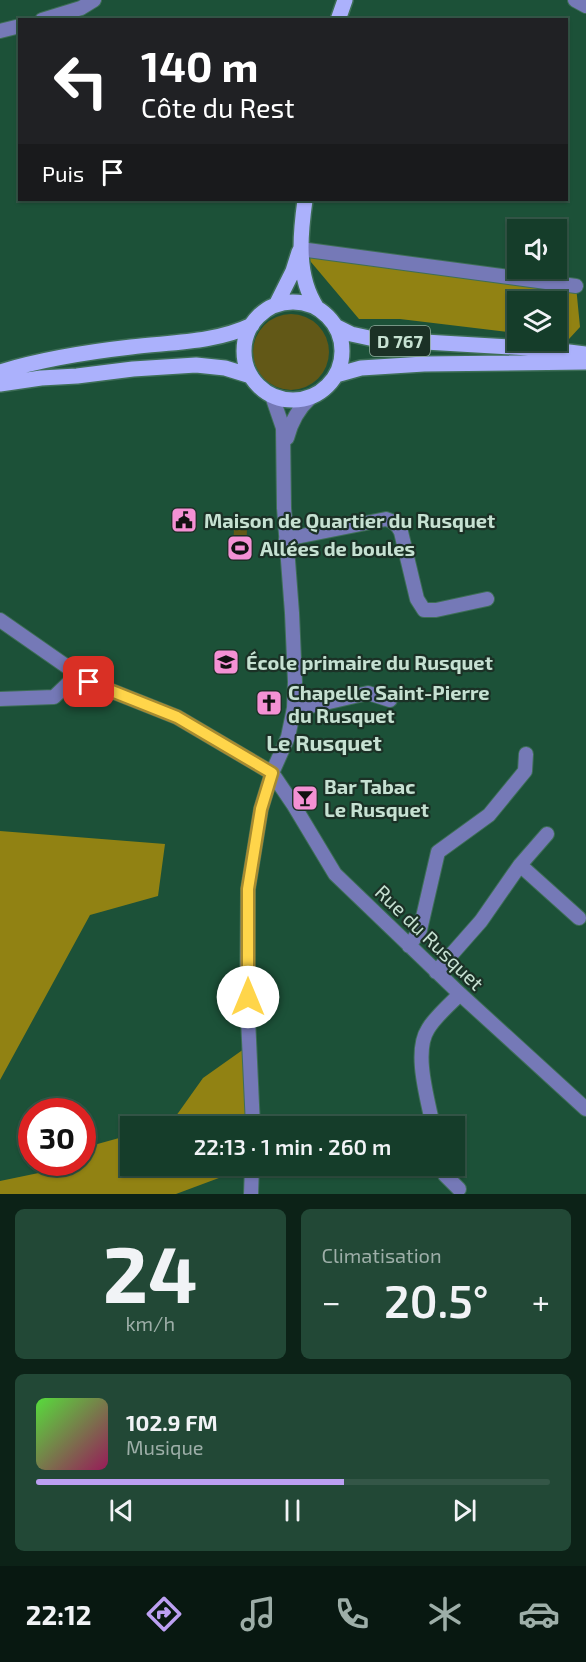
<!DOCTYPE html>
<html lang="fr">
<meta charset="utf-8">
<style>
body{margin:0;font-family:"Exo 2",sans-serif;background:#224836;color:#f1f3f6;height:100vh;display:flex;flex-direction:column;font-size:22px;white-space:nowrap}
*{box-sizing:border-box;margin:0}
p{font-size:20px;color:#9daea8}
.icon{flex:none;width:33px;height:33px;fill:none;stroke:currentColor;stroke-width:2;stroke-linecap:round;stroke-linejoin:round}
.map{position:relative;height:1194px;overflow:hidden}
.drawer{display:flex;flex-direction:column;gap:15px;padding:15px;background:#0c2217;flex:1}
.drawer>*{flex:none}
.top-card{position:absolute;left:18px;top:18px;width:550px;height:183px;border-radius:0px;box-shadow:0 2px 4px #0004,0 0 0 2px #345647;background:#202124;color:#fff;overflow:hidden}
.fabs{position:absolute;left:507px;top:219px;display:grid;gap:12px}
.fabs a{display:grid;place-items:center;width:60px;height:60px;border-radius:0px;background:#153d2a;box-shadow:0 2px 4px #0004,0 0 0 2px #345647;font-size:30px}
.speed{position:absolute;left:18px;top:1098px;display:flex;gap:12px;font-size:30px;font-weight:700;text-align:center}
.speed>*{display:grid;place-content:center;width:78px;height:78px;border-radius:50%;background:#153d2a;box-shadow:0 2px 4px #0004,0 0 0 2px #345647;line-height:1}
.speed .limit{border:9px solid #d22;background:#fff;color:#111}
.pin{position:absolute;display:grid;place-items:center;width:51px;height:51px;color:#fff;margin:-26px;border-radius:12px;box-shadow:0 3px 9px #0006}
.me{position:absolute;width:66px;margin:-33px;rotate:0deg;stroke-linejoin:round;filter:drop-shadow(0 0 4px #0008)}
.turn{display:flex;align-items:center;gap:21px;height:126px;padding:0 24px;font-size:27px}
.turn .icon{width:78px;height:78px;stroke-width:2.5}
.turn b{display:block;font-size:42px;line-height:51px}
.then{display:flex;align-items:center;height:57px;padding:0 24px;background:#0003;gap:12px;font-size:22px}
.big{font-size:45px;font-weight:600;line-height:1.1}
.drawer .widget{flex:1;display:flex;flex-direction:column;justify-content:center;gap:9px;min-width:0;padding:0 21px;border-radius:9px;background:#224836}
.drawer .dial{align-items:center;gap:0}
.dial b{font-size:78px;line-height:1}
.song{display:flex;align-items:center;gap:18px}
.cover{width:72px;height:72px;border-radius:9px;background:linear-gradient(135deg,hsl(110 70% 55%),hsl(330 70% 35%))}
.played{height:6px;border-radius:3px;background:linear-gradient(90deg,#bca0f2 60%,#345647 60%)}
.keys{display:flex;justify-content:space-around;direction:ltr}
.heat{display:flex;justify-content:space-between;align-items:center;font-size:33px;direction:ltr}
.drawer .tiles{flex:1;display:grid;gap:15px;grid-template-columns:1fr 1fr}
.widget:last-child{grid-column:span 2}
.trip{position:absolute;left:120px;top:1116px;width:345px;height:60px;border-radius:0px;background:#153d2a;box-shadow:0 2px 4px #0004,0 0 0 2px #345647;font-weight:600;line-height:60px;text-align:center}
.tabs{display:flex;height:96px;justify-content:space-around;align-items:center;background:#081811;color:#9daea8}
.tabs .icon{width:42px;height:42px}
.tabs .current{color:#bca0f2}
.tabs b{font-size:27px;color:#f1f3f6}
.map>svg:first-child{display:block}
</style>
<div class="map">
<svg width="586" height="1194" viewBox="0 0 586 1194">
<rect width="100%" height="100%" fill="#1c5138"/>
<path fill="#625817" d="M253 352a38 38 0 1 1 76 0a38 38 0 1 1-76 0Z
M234,527L247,528L246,557L233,555Z"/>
<path fill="#918213" d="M300,249L576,286L580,327L569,339L557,337L556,302H518L517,333L400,319H359Z
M0,831L165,844L158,896L90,915L0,1080Z
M251,1044L252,1126H160L171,1123L203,1078Z
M130,1135V1166H251L176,1194H0V1181L53,1170L63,1163L82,1162L83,1148Z"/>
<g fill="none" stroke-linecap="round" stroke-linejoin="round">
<defs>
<path id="minor" d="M575,0L586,6
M42,20L81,8L94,0
M0,31L20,26
M300,249L576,286
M287,438C291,422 298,409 310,398
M286,539L386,519C394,521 398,525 401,532L417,599L424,610H436L487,599
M0,620L89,682L177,717L272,773L293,804L335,874L460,994L586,1109
M0,699L54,697L78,674
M294,708L316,705L368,693L390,700
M520,865L579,918
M409,946L420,930L438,852L489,815L525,771L526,754
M436,972L481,921L520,865L547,834
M253,1126L247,997L248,889L261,809L272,773L288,737L294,708L295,682L292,613L284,508L283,428L272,396
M433,1126C428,1100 413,1052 428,1029C434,1018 451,1003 460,994
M442,1166L445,1175L459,1189
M251,1194L252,1166"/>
<path id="major" d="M338,20L345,0
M305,200C300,236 296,276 317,308
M244 351a49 49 0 1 1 98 0a49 49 0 1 1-98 0Z
M276,305L293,271L299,252
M335,326L351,334L374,339L545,349L586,354
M0,372C42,359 87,352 131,347C172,342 214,343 252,325
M336,375L361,368L424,364L586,362
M0,384L41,378L77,376L133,369L196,365L225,368L251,376"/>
</defs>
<use href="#minor" stroke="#3e6e57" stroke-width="16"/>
<use href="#major" stroke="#3e6e57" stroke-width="18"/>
<use href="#minor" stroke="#7579b7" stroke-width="14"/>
<use href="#major" stroke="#abb1fc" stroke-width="15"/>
</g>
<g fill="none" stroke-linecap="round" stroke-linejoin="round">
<defs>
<path id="route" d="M89,682L177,717L272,773L261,809L248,889V997"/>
</defs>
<use href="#route" stroke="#a68a30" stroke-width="15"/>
<use href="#route" stroke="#ffd54a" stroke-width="10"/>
</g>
<defs>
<symbol id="civic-square" viewBox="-11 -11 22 22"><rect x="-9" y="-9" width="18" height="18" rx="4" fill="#f491d4" stroke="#1b3126"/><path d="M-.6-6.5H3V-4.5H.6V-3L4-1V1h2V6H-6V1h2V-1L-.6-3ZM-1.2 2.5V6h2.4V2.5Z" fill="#111"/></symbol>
<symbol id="stadium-square" viewBox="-11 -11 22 22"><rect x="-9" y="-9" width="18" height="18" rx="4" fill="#f491d4" stroke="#1b3126"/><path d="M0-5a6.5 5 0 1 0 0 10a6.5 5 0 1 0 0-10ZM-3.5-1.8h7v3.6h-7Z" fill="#111"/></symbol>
<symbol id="school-square" viewBox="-11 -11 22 22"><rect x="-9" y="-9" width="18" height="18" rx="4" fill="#f491d4" stroke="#1b3126"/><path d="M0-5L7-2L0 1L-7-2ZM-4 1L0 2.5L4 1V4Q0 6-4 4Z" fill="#111"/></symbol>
<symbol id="church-square" viewBox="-11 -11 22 22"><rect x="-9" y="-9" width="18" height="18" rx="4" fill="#f491d4" stroke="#1b3126"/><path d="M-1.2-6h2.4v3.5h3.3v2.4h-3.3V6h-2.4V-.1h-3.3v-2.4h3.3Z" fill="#111"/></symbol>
<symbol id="bar-square" viewBox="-11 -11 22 22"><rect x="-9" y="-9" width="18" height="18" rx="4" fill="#f491d4" stroke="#1b3126"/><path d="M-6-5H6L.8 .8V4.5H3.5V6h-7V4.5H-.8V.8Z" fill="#111"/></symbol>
</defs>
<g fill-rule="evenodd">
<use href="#civic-square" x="169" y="505" width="30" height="30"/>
<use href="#stadium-square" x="225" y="533" width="30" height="30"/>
<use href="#school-square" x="211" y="647" width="30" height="30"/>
<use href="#church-square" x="254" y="688" width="30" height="30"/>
<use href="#bar-square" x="290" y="783" width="30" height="30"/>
</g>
<g text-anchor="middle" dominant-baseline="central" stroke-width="4.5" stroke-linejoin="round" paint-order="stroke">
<rect fill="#1b3126" stroke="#93ac9e" stroke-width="1.5" x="370" y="326" width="60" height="30" rx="4.5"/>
<g font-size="18" font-weight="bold" fill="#c6e1d2">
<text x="400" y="341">D 767</text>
</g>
<g font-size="20" font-weight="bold" fill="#c6e1d2" stroke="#1b3126" text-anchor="start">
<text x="204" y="520">Maison de Quartier du Rusquet</text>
<text x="260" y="548">Allées de boules</text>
<text x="246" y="662">École primaire du Rusquet</text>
<text x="288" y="692">Chapelle Saint-Pierre<tspan x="288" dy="23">du Rusquet</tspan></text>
<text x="324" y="786">Bar Tabac<tspan x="324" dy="23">Le Rusquet</tspan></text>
</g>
<g font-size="20" fill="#c6e1d2" stroke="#1b3126">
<text transform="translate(430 937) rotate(44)">Rue du Rusquet</text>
</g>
<g font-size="22" font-weight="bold" fill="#c6e1d2" stroke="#1b3126">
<text x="324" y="742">Le Rusquet</text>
</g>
</g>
</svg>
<div class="fabs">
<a><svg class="icon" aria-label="sound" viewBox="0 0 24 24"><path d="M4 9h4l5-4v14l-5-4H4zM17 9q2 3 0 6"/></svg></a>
<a><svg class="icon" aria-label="layers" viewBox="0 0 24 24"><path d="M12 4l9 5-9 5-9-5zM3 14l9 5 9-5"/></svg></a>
</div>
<div class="speed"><div class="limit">30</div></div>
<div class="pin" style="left:89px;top:682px;background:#d93025"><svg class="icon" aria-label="arrive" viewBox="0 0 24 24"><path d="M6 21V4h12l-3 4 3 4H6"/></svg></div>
<svg class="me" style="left:248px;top:997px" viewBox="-20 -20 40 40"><circle r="19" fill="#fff"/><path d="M0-13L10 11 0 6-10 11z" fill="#ffd54a"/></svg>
<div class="trip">22:13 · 1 min · 260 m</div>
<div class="top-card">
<div class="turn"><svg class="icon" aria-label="left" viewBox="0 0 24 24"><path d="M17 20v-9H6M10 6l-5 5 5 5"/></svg><div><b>140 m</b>Côte du Rest</div></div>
<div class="then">Puis<svg class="icon" aria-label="arrive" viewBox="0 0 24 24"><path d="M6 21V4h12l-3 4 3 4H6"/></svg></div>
</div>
</div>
<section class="drawer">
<div class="tiles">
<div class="widget dial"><b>24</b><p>km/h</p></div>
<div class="widget"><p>Climatisation</p>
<div class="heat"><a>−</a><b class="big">20.5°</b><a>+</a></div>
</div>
<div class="widget">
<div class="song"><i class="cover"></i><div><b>102.9 FM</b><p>Musique</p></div></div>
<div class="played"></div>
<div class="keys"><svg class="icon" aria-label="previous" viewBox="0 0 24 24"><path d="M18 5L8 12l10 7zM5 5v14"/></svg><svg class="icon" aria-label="pause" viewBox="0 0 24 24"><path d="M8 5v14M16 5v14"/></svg><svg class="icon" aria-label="next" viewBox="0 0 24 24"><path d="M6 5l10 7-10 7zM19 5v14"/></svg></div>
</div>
</div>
</section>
<nav class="tabs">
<b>22:12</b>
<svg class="icon current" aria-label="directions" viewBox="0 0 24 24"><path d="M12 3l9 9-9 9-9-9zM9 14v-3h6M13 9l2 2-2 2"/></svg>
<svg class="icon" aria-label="music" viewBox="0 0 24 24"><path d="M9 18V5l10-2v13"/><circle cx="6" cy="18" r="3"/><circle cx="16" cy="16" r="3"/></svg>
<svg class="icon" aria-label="phone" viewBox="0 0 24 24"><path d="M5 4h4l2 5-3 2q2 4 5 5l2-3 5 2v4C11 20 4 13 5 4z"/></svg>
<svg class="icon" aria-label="climate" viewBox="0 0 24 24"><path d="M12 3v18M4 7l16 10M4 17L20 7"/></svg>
<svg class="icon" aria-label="car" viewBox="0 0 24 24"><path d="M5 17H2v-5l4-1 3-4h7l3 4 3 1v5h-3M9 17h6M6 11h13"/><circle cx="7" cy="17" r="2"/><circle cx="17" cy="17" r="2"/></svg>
</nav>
